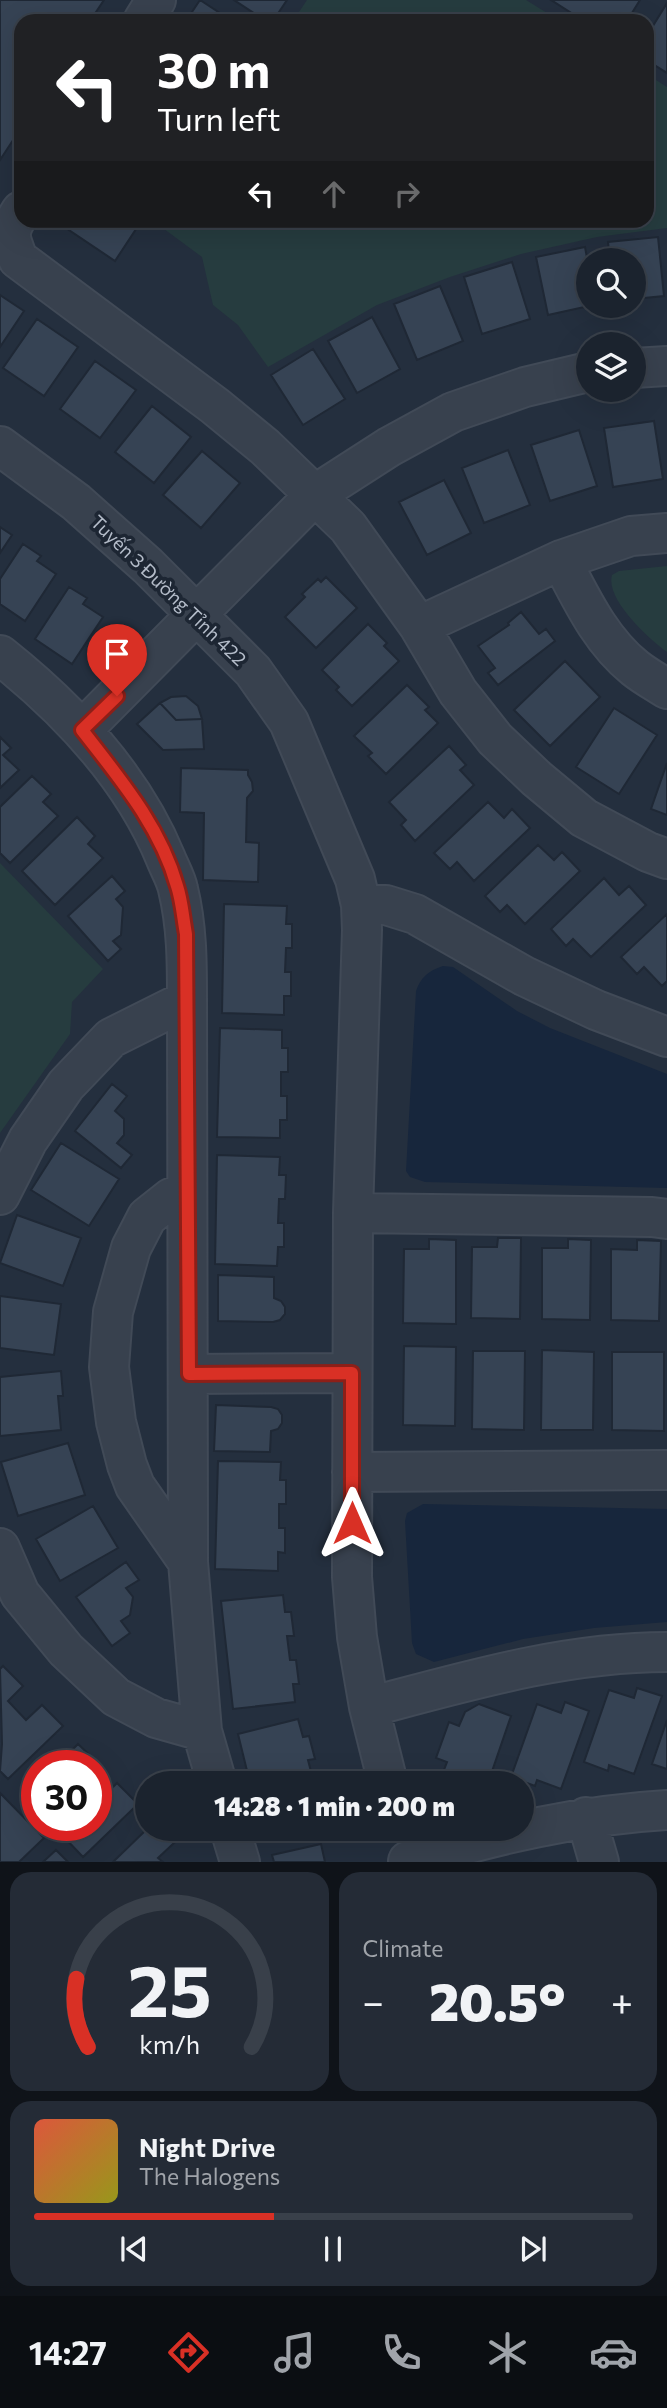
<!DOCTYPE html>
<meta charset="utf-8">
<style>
body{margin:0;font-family:Commissioner,sans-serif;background:#242b36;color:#f1f3f6;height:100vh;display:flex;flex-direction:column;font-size:26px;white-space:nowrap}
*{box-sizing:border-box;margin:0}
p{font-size:23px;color:#a0a4aa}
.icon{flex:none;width:38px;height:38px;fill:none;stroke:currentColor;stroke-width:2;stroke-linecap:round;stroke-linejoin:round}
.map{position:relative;height:1862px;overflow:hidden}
.panel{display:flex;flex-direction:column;gap:10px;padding:10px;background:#0f1319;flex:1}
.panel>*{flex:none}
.banner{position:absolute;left:14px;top:14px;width:640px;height:214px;border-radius:21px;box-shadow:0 7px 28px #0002,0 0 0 2px #39404a;background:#202124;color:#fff;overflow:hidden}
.buttons{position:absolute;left:576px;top:248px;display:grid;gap:14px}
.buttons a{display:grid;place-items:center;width:70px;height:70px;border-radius:50%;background:#1b232e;box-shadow:0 7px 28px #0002,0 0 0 2px #39404a;font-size:35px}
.speed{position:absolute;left:21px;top:1750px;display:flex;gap:14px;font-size:35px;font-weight:700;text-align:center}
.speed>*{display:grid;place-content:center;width:91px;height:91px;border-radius:50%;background:#1b232e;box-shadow:0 7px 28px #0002,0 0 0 2px #39404a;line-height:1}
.speed .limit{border:10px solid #d22;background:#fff;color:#111}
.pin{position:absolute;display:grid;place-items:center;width:60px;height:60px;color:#fff;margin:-72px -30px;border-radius:50% 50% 50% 0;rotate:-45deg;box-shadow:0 0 7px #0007}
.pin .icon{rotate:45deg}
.me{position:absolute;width:77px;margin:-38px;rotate:0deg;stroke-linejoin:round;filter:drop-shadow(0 0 5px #0008)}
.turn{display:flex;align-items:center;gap:24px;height:147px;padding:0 28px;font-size:32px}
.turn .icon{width:91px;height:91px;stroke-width:2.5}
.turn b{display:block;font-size:49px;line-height:60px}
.lanes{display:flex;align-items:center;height:66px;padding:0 28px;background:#0003;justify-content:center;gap:35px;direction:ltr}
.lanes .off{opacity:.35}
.big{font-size:52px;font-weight:800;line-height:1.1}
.panel .card{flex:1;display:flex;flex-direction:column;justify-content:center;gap:10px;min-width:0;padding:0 24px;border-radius:21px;background:#242b36}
.panel .dial{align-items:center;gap:0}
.dial svg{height:182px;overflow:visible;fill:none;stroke:#39404a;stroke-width:7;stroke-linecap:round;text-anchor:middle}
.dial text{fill:#f1f3f6;stroke:none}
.song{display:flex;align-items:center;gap:21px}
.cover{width:84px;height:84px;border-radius:10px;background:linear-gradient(135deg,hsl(10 70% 55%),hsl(60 70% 35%))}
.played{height:7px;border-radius:4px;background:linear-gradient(90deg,#d93025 40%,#39404a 40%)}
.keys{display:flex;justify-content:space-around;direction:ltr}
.heat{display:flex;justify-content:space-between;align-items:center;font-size:38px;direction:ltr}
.panel .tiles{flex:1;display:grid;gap:10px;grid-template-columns:1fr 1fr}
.card:last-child{grid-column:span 2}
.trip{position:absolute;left:135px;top:1771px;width:399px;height:70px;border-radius:35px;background:#1b232e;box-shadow:0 7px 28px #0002,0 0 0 2px #39404a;font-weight:800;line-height:70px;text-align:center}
.tab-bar{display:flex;height:112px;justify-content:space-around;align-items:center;background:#0b0e12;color:#a0a4aa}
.tab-bar .icon{width:49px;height:49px}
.tab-bar .active{color:#d93025}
.tab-bar b{font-size:32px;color:#f1f3f6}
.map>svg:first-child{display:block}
</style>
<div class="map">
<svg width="667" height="1862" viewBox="0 0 667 1862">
<rect width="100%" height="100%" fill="#242f3e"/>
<path fill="#263c3f" d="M307,0H526L560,21H293Z
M648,75L667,87V228L597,237L521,254L450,277L377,305L268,367L238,325L213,305L202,257L156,223L158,220H648Z
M667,566V652C649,639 605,599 612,575L619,571Z
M0,863L103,969L72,1002L70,1034L0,1133Z"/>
<path fill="#17263c" d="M443,966L453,967L517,1011L550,1028L667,1074V1188L425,1182L410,1177L406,1171L416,991C421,977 428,971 443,966Z
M423,1504L667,1509V1622L594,1628L523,1639L434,1662L416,1654L412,1643L405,1521L407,1513Z"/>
<path fill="#364354" stroke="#1f2835" stroke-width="2" d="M0,0H104L90,21H21V128L0,160Z
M200,0L232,21H186Z
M234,0H287L273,21H266Z
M551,0H640L627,21H584Z
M667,3V73L648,61V34Z
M54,220H142L115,261Z
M658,237L664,296L634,299V261H610L608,242Z
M585,247L588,263L589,306L548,315L536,257Z
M512,262L530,319L482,334L464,277Z
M440,286L463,341L417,360L394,304Z
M0,295L24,311L0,347Z
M372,317L400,369L357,393L328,341Z
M37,319L78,347L44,396L3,368Z
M313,349L345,399L303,425L271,375Z
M95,361L136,390L100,438L60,409Z
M152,406L191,437L154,483L115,452Z
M654,421L663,479L613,487L604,428Z
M579,430L597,486L550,501L531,445Z
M508,450L530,505L484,523L462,468Z
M202,451L240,483L201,528L163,495Z
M444,480L471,533L427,555L399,502Z
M0,527L12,535L0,553Z
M23,544L41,556L37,561L56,574L25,621L0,604V579Z
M326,577L357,608L316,648L285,617L305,597L302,594L318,579L321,582Z
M69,587L87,598L83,604L103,617L72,664L35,639Z
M521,612L539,634L546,629L555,641L498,685L488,673L495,668L478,646L509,625L508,623Z
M368,624L387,643L384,646L399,661L352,706L336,690L339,687L322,670Z
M565,661L600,697L550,746L514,710Z
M407,685L429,707L425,710L438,723L386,774L368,756L372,753L354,736Z
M186,696L198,706L202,719L176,720L160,703L171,697Z
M160,703L176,720L202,719L204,749L163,750L137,724Z
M614,708L657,735L619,794L576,767Z
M0,737L11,748L3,755L19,770L0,788Z
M449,746L466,765L460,770L474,785L415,841L401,825L406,820L389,802Z
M667,763V815L651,809Z
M181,768L248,770V775L252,782L253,791L247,798L246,842L259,843L258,882L203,880L204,813L180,812Z
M32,776L51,794L43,802L58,816L10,863L0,853V807Z
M488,802L504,818L512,809L530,828L474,881L457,862L450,869L434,853Z
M77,817L95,836L88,844L103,858L55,905L22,871Z
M538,845L554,860L562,852L580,871L525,924L507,905L500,912L485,896Z
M112,876L125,891L116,899L123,907L121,935L113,941L121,949L108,961L68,916Z
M604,878L619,895L629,886L646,905L591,957L573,939L566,946L551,929Z
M224,904L287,906L286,924H292V948H286L285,972H291V996H284V1015L222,1013Z
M667,914V981L662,986L644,967L637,974L621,957Z
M220,1028L282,1030V1048H288V1072H281V1096H287V1120H280V1138L217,1137Z
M112,1084L127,1096L115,1111L124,1119V1135L117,1143L132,1155L121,1168L75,1131Z
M61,1143L119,1179L89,1226L31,1190Z
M217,1155L280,1157L279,1175H286L285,1199H279L278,1223H284V1247H278L277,1266L215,1264Z
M17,1215L81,1238L63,1286L0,1263Z
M498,1238H521L520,1319L471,1318L472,1247H497Z
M429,1239L456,1240V1324L403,1323L404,1249H429Z
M568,1239L591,1240L590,1320L542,1319V1248H568Z
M637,1240L661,1241L659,1321L611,1320V1249L637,1250Z
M218,1275L274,1277V1298L281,1301L285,1307V1314L280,1320L273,1322L218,1321Z
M0,1296L61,1304L54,1355L0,1348Z
M404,1346L456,1347L455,1426L403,1425Z
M542,1350L594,1352L593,1430H541Z
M473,1351H525L524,1430L472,1429Z
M612,1352H664V1431L612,1430Z
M61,1371L63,1396H58L61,1430L0,1436V1377Z
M216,1405L271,1407L278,1409L282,1415V1423L278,1429L271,1431L270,1452L214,1451Z
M68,1443L85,1495L18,1516L1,1462Z
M218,1461L281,1462L280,1480H286V1504H279V1528H285V1553L278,1552V1571L215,1569Z
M93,1506L118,1548L60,1581L36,1539Z
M126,1562L139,1580L126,1588L133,1597L130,1615L121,1621L130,1633L112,1646L76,1597Z
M283,1595L285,1612H291L294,1636H287L290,1660H296L299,1684H293L295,1702L233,1709L221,1601Z
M3,1666L23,1686L8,1701L26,1720L42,1705L63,1726L8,1779L0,1771L2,1744L0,1669Z
M637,1688L662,1696L634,1774L609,1765L608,1771L584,1762L609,1690L634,1698Z
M565,1702L589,1711L561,1789L537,1780L535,1786L511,1777L537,1704L561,1713Z
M479,1704L511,1716L488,1783H446L442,1775L447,1762L436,1758L449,1722L459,1726L465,1712Z
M298,1719L303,1737L309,1736L315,1759L308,1760L314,1783H250L238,1734Z
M667,1720V1769L652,1764Z
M78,1744L99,1764L96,1767L56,1766Z
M117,1783L138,1804L83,1857L63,1836L74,1825H96V1792L102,1798Z
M37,1784V1810L24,1797Z
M0,1793L44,1838L19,1862H0Z
M147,1829H161L174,1843L158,1858L163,1862H113Z
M262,1829H311L264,1840Z
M321,1844L325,1862H274L272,1855Z
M56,1850L68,1862H43Z"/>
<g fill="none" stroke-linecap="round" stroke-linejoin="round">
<defs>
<path id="minor" d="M143,21L156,0
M21,211C7,233 9,235 18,259L215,406L265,447L348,527L419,626L458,692L495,739L536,778L584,818L648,852L667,859
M634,368L667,366
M0,446L76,502L148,566L253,671L289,722L355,879L361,905L362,930L353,1213L352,1577L357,1637L369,1707L388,1783
M561,560C581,598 600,640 635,668C645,676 656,682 667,689
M419,626L561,560L631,536L667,533
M0,655C68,709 133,778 166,859C170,869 176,879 178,889C187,926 187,962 187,1000L188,1562L202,1731L217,1783
M82,730L316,494L389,447L453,412L525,387L588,372
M361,905H386L415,914L524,976L596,1010L667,1037
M187,1191L171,1198L147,1217L131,1248L113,1312L109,1367L116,1422L127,1465L135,1486L188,1562
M0,1195L28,1140L66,1085L111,1038L187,1000
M353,1213L652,1217L667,1219
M189,1374L352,1373
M352,1472L667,1470
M0,1548L20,1594L66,1650L116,1697L156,1718L202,1731
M369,1707C467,1681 565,1652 667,1652
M586,1817L599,1862
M230,1829L240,1862
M408,1861C493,1835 578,1815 667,1810"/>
</defs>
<use href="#minor" stroke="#414a57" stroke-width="42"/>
<path stroke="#3f5557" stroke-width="4.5" stroke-dasharray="5 5" stroke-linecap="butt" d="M367,1830L370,1829"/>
<use href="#minor" stroke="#38414e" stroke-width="38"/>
</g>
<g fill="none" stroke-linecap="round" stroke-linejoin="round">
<defs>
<path id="route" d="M117,696L82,730C120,779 160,826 177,886C182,901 183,918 186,934L189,1374L352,1373V1523"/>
</defs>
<use href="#route" stroke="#8d1f18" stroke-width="18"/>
<use href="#route" stroke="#d93025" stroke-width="12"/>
</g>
<g text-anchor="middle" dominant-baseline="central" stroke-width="7" stroke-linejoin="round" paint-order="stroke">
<g font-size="19" fill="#b4bcc9" stroke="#1d2633">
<text transform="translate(169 590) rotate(44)">Tuyến 3 Đường Tỉnh 422</text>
</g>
</g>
</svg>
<div class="buttons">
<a><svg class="icon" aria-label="search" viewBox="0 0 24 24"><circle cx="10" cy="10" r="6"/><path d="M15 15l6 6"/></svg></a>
<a><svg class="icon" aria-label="layers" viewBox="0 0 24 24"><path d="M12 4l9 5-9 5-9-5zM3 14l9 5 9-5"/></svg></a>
</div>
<div class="speed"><div class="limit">30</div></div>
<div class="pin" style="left:117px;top:696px;background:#d93025"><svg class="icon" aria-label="arrive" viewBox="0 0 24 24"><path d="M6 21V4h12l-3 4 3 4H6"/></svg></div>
<svg class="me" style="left:352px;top:1523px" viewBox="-20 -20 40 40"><path d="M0-17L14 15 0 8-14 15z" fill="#d93025" stroke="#fff" stroke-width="4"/></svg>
<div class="trip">14:28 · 1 min · 200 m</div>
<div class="banner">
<div class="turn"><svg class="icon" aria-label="left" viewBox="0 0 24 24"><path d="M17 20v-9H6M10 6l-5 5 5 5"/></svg><div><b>30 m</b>Turn left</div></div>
<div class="lanes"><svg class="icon" aria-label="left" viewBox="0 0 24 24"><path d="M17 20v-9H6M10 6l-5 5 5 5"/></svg><svg class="icon off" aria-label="ahead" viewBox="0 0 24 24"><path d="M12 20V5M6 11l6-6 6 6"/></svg><svg class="icon off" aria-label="right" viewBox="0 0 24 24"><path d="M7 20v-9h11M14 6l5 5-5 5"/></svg></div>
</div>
</div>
<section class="panel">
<div class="tiles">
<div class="card dial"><svg viewBox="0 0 100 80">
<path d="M14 69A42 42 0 1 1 86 69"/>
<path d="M14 69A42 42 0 0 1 9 39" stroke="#d93025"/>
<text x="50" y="56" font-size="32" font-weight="700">25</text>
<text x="50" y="72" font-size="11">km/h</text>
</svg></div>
<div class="card"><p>Climate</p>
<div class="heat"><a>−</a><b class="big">20.5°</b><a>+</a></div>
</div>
<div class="card">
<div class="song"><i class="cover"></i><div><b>Night Drive</b><p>The Halogens</p></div></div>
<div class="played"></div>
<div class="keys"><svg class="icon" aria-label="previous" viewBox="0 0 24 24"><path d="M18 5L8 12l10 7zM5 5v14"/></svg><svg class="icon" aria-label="pause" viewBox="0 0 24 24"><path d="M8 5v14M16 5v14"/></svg><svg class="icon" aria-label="next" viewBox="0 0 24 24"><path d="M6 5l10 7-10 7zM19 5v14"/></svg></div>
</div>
</div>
</section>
<nav class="tab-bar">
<b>14:27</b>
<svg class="icon active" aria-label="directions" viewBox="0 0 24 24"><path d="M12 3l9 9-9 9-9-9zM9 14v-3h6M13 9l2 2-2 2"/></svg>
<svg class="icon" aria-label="music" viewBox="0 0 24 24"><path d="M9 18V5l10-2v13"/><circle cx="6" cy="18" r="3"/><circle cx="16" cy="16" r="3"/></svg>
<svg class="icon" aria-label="phone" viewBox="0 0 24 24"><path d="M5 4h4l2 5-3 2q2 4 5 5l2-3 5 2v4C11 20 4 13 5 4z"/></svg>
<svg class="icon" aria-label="climate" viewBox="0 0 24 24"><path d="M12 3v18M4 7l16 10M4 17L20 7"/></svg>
<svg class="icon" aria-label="car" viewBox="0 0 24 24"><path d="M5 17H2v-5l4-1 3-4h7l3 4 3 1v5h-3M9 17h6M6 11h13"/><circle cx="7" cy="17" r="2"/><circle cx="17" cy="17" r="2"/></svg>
</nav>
